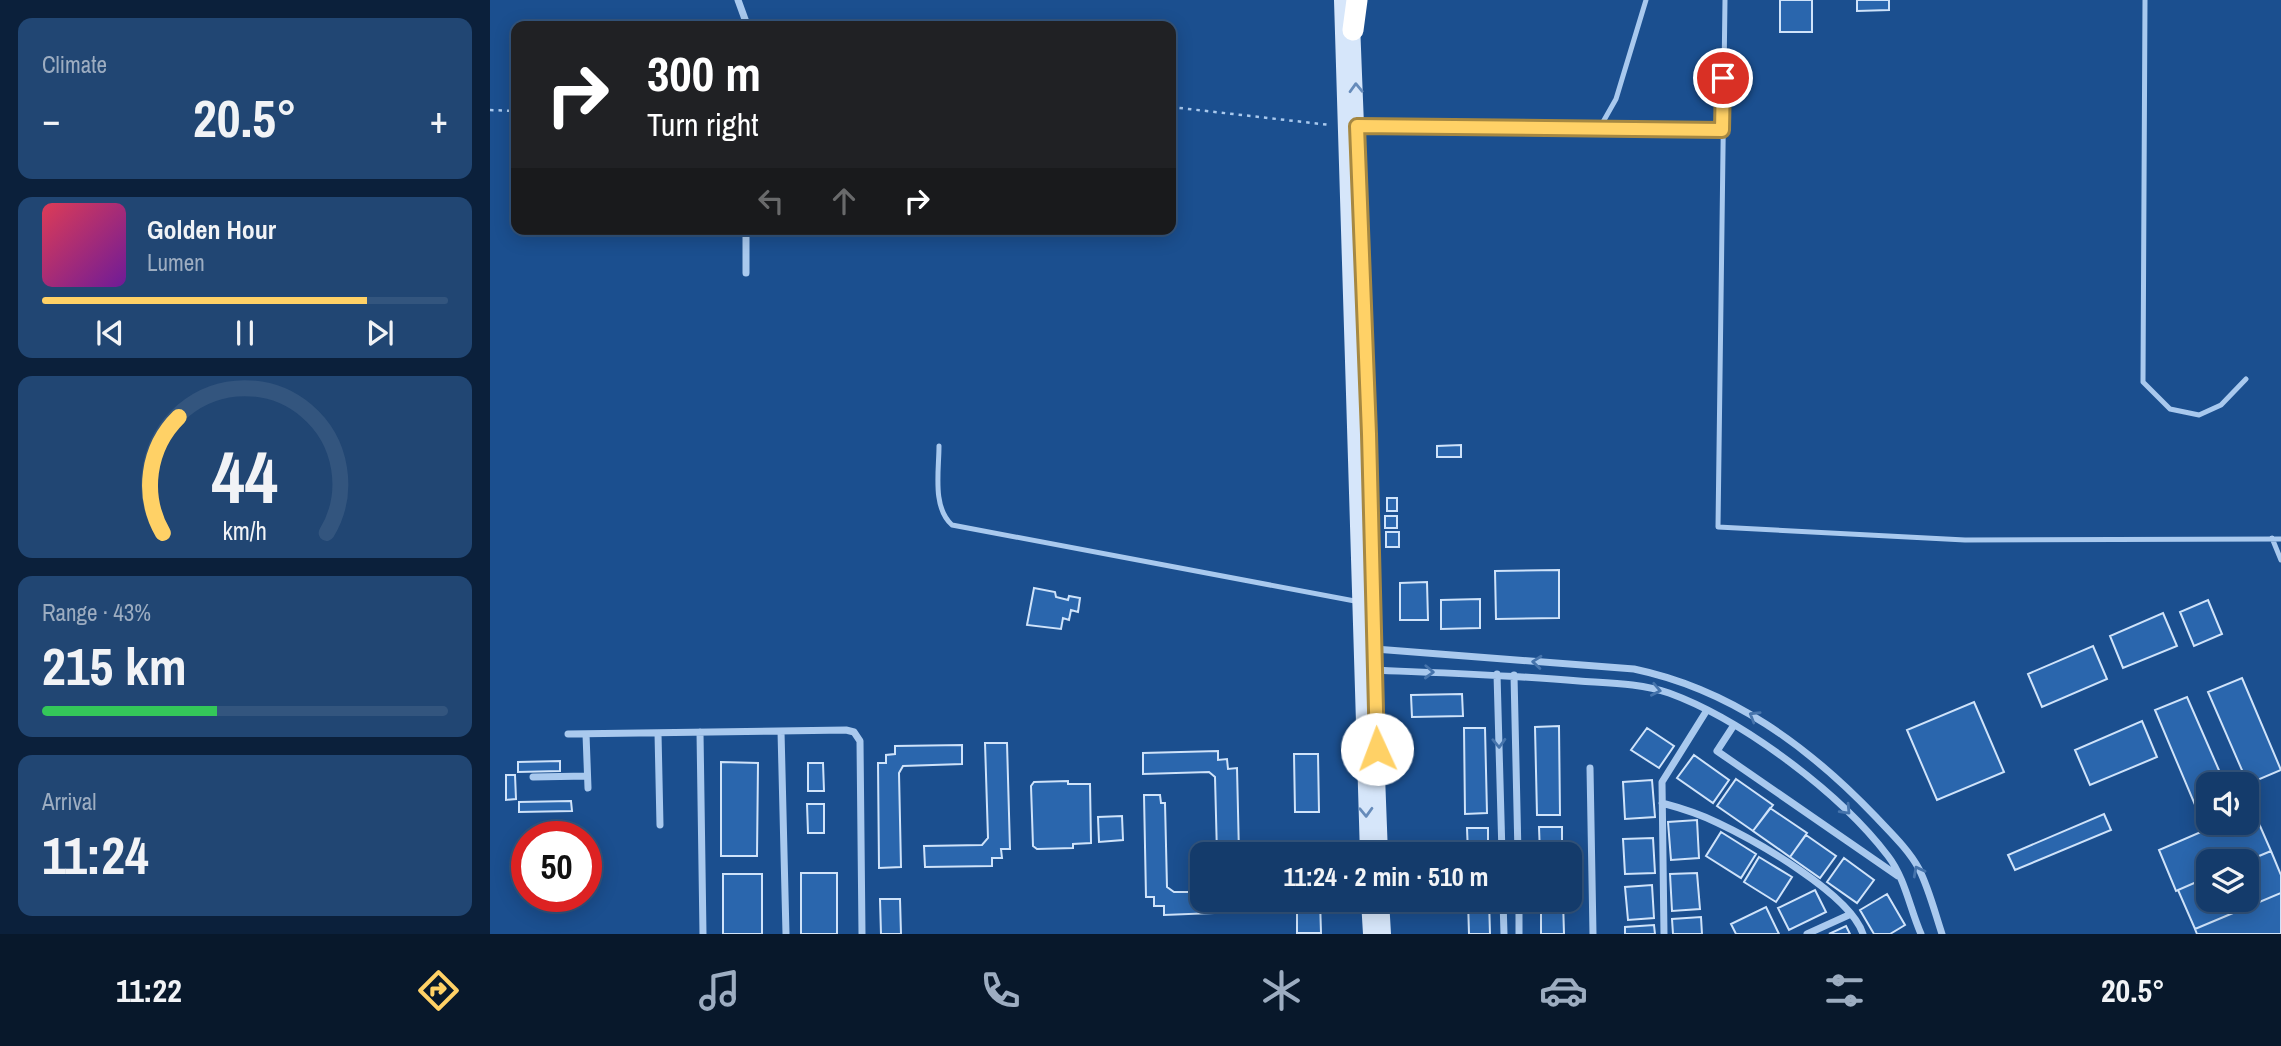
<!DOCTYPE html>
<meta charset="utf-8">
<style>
body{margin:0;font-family:"Archivo Narrow",sans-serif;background:#214673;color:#f1f3f6;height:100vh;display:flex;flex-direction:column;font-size:26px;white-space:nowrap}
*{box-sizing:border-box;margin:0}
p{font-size:23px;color:#9dadc1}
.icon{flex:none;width:38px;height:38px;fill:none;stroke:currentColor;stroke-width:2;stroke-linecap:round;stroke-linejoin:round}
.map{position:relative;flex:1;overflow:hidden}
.sheet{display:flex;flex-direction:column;gap:18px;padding:18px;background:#0b203b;width:490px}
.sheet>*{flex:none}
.hud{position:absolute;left:21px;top:21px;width:665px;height:214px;border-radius:14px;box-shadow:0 4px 18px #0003,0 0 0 2px #33557e;background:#202124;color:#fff;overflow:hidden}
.controls{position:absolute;left:1706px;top:772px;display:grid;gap:14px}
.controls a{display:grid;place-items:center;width:63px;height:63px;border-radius:14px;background:#143b6b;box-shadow:0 4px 18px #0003,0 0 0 2px #33557e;font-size:35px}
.speed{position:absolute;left:21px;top:821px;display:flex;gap:14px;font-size:35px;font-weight:700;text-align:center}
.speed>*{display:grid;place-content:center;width:91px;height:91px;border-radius:50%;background:#143b6b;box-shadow:0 4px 18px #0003,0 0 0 2px #33557e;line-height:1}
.speed .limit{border:10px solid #d22;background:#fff;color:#111}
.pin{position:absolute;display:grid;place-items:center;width:60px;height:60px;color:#fff;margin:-30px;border:4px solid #fff;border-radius:50%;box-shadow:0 2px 7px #0007}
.me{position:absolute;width:77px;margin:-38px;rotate:358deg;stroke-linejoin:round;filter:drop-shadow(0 0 5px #0008)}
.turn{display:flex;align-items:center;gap:24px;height:147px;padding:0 21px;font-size:32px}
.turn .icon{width:91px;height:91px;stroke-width:2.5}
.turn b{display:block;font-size:49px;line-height:60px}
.lanes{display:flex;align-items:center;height:66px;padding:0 21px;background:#0003;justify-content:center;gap:35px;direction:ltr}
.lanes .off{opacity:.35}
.big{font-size:52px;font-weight:700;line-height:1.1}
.sheet .tile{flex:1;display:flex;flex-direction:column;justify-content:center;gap:10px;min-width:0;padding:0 24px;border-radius:14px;background:#214673}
.sheet .dial{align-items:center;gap:0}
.dial svg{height:182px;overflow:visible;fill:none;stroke:#33557e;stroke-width:7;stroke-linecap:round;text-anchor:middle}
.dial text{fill:#f1f3f6;stroke:none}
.song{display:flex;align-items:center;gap:21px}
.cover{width:84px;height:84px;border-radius:10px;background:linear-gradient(135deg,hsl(350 70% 55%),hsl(280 70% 35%))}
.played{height:7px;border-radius:4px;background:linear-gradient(90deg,#ffd166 80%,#33557e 80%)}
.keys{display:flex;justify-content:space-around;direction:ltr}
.heat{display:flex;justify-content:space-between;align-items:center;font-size:38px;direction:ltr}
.charge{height:10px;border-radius:5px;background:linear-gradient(90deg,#34c759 43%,#33557e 0)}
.trip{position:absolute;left:700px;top:842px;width:392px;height:70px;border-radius:14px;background:#143b6b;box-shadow:0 4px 18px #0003,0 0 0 2px #33557e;font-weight:700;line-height:70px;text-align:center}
.tabs{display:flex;height:112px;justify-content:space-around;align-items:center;background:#08182b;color:#9dadc1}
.tabs .icon{width:49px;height:49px}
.tabs .current{color:#ffd166}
.tabs b{font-size:32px;color:#f1f3f6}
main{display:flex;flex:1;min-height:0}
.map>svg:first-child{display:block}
</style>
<main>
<section class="sheet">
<div class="tile"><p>Climate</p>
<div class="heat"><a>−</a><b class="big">20.5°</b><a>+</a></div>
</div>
<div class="tile">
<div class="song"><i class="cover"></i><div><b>Golden Hour</b><p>Lumen</p></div></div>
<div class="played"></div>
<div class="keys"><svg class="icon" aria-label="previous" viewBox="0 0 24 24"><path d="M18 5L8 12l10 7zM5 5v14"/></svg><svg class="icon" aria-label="pause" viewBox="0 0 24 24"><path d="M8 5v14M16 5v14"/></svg><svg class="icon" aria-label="next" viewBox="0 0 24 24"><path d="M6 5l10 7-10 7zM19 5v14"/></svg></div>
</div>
<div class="tile dial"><svg viewBox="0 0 100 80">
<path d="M14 69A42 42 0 1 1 86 69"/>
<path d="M14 69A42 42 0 0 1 21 18" stroke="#ffd166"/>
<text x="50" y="56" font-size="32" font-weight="700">44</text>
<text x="50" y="72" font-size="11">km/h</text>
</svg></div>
<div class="tile"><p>Range · 43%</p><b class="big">215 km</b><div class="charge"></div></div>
<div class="tile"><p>Arrival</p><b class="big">11:24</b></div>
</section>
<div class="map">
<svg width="1791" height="934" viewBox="0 0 1791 934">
<rect width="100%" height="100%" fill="#1b4f8f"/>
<path fill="#2a66ad" stroke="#cfe3fa" stroke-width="2" d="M1290,0H1322V32H1290Z
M1367,0H1399V10L1367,11Z
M971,445V457H947V446Z
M897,498H907V511H897Z
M895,516H907V528H895Z
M896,532H909V547H896Z
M1069,570V618L1006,619L1005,571Z
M937,582L938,620H910V583Z
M544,588L565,592L566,597L578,600L579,596L590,598L588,612L581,610L579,620L573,618L571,629L537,625Z
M990,599V628L951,629V600Z
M1718,600L1732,634L1704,646L1690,612Z
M1673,613L1687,646L1633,668L1620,636Z
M1603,646L1617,679L1552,707L1538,674Z
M1752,678L1791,770L1758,784L1718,692Z
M972,694L973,716L922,717L921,695Z
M1697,697L1735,784H1718V807L1708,812L1665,710Z
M1484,702L1514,772L1447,800L1417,730Z
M1652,721L1667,757L1600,785L1585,750Z
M1069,726L1070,815H1047L1045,727Z
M974,728H995L997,813L975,814Z
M1157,728L1184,746L1169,768L1141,750Z
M495,743H517L520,849H511L512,858H502V866L435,867L434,846L492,845L498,838Z
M472,745V764L413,766L409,773L411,867L389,868L388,763H396V755L405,754V746Z
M728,751V760L737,759L738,769L747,768L749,854H727L725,777L719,772L653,774V753Z
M804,754H828L829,812H805Z
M1204,755L1239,780L1223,803L1187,778Z
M70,761V771L28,772V762Z
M231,762L268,763L267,856H231Z
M318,763H333L334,791H318Z
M16,775H25L26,799L16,800Z
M1246,779L1283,805L1263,831L1227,806Z
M1162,780L1165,817L1135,819L1133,782Z
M578,781V784H600L601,843L583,844V848L547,849L543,846L541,786L544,782Z
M654,795H670L671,803H675L677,887L684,892H712V900H749V912L674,915V906H664V897H656Z
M81,801L82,811L29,812V802Z
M317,804H334V833H318Z
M1280,808L1317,833L1300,857L1263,831Z
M1763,810L1781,851L1757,861H1718V877L1686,891L1669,850L1734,822H1757V813Z
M1614,814L1621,830L1525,870L1518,855Z
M632,816L633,840L609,842L608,817Z
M1207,820L1209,858L1181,860L1178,822Z
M1049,827H1072V854H1050Z
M977,828H998V854H978Z
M1231,832L1266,854L1251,878L1216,856Z
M1316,835L1346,856L1330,878L1300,857Z
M1163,838L1165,873L1135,874L1133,839Z
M1781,851L1791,875V893L1705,929L1688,890L1718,877V900H1757V861Z
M1269,857L1302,877L1286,902L1254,882Z
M1354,858L1384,880L1367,903L1337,882Z
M311,873H347V934H311Z
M1207,873L1210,909L1182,911L1180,874Z
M233,874H272V934H233Z
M1162,885L1164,918L1138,920L1135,887Z
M1325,890L1336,912L1299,930L1288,908Z
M1791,893V934H1707L1705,929Z
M1397,894L1415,925L1400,934H1384L1370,910Z
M390,899H410L411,934H391Z
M807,900H830L831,933H807Z
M978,900H999L1000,934H979Z
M1051,900H1073L1074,934H1051Z
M1276,907L1289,934H1246L1241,924Z
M1211,917L1212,934H1183L1182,919Z
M1164,925L1165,934H1135V927Z
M1356,926L1360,934H1339Z"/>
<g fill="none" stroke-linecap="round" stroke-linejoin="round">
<path stroke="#a9c9ee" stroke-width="2.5" stroke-dasharray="3.5 5" stroke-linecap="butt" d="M681,107L840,125
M0,110L26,111"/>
<path stroke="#a9c9ee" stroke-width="5" d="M1235,0L1228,527L1475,540L1791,539
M1655,0L1653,382L1680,409L1709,415L1731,405L1756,379
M867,126L1232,130
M1109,129L1126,99L1156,0
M449,446C449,471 442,507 462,525L870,602L884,601
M1782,538L1791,560"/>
<path stroke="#a9c9ee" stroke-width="7" d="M248,0L256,22L254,26
M256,273V229
M885,649L1144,669C1240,689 1318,746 1385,816C1400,832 1419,850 1429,869C1439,889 1445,913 1452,934
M882,670C952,673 1020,675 1089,681C1118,683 1151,683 1179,693C1253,720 1350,793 1398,856C1415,878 1420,909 1431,934
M1007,674L1012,854
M1024,675L1028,854
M1244,725L1227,751L1408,876
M291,731L296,934
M210,732L213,934
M168,733L170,825
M78,734L356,730L364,732L370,741L372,934
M96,734L98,788
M1100,768L1103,934
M43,777L97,776
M1172,803C1191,808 1210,814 1228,823C1266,841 1360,894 1373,934
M1013,900L1014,934
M1029,900V934
M1174,934L1172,782L1217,710
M1317,934L1361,914"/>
<path stroke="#d6e6fa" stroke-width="14" d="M851,0L877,854
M863,23L879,434L885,649L884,670L891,854
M878,900L880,934
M892,900L894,934"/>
<path stroke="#fff" stroke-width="21" d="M863,30L867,0"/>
</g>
<defs><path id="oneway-chevron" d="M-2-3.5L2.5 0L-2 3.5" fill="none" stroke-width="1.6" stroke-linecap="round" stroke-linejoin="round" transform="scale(1.75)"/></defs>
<g stroke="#668bba">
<use href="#oneway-chevron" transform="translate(866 88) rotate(-92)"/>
<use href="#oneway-chevron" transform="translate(876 812) rotate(88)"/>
</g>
<g stroke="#4674ac">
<use href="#oneway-chevron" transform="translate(1047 662) rotate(-175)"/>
<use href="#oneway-chevron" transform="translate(939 672) rotate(2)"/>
<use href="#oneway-chevron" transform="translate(1166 690) rotate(11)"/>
<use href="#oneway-chevron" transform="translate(1264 716) rotate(-149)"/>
<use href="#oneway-chevron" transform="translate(1009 743) rotate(88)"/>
<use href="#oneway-chevron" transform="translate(1356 810) rotate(47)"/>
<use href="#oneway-chevron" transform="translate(1428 871) rotate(-118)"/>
</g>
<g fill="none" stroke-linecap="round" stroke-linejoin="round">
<defs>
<path id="route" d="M887,749L879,434L867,126L1232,130L1233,78"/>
</defs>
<use href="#route" stroke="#a68842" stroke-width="18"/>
<use href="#route" stroke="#ffd166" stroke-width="12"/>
</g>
</svg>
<div class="controls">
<a><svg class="icon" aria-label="sound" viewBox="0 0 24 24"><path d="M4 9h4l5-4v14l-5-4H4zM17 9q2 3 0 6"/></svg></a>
<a><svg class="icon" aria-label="layers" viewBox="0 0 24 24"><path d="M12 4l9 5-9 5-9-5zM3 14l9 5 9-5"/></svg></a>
</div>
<div class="speed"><div class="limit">50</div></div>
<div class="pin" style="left:1233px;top:78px;background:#d93025"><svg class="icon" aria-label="arrive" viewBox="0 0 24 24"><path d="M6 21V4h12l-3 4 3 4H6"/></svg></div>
<svg class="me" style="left:887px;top:749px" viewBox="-20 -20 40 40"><circle r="19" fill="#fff"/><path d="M0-13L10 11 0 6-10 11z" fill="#ffd166"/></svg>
<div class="trip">11:24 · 2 min · 510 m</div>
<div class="hud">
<div class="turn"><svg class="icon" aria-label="right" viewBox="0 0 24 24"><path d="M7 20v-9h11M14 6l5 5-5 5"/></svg><div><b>300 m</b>Turn right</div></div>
<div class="lanes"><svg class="icon off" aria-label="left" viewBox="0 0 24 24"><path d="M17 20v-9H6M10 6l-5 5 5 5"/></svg><svg class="icon off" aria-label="ahead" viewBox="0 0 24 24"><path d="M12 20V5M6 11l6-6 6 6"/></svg><svg class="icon" aria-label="right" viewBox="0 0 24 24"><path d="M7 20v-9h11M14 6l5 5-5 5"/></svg></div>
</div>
</div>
</main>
<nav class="tabs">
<b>11:22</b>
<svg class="icon current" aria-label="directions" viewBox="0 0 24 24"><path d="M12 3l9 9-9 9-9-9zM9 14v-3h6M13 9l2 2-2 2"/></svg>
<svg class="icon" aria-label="music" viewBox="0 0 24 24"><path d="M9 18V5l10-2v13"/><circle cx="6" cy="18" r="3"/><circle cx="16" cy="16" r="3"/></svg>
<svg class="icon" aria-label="phone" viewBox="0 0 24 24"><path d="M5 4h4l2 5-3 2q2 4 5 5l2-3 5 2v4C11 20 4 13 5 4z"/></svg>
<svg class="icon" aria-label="climate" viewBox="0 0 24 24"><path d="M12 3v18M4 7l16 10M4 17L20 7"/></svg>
<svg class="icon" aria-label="car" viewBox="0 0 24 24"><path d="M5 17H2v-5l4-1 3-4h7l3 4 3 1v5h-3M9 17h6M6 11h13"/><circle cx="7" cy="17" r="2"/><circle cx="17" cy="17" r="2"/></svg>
<svg class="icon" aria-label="filters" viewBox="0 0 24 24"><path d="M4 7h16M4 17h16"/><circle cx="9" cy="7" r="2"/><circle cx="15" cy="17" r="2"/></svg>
<b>20.5°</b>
</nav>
